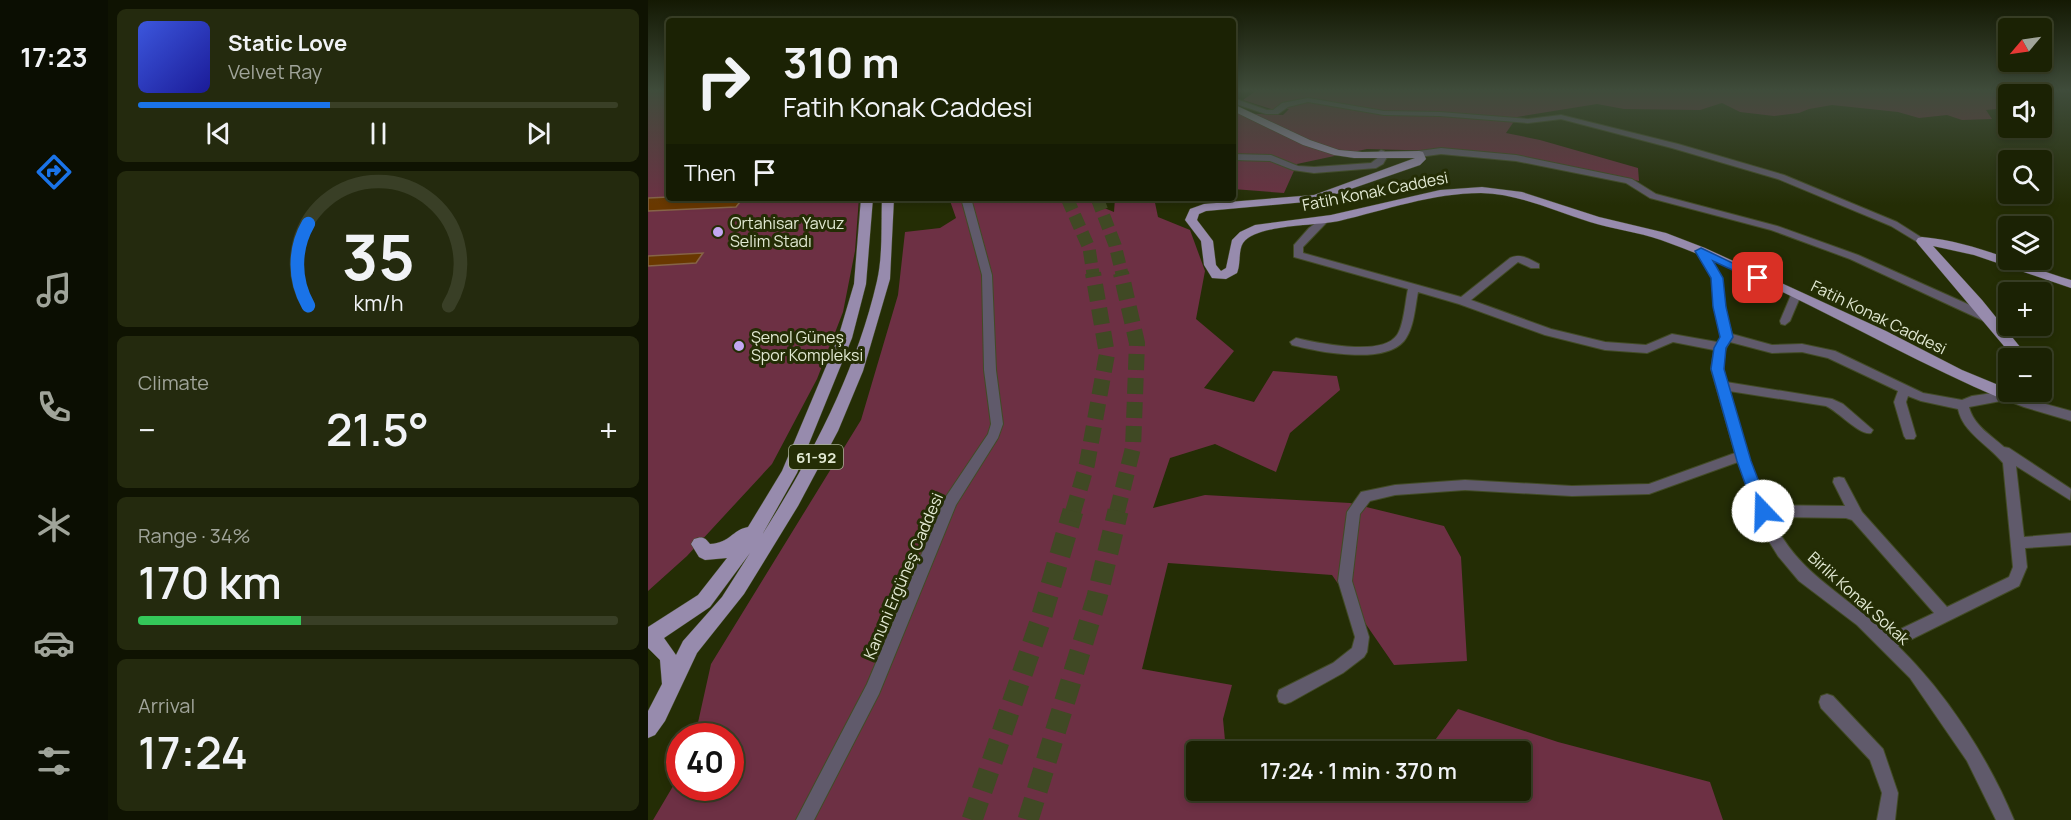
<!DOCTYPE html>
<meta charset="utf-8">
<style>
body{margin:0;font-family:Manrope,sans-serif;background:#242a0e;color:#f1f3f6;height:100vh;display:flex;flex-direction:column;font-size:22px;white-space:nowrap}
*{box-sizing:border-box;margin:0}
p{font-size:20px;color:#a0a49a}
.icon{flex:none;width:33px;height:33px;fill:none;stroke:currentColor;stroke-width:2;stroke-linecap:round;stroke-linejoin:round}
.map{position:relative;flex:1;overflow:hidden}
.details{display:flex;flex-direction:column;gap:9px;padding:9px;background:#0f1302;width:540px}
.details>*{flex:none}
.guide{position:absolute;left:18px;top:18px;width:570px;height:183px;border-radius:6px;box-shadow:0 3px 9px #0003,0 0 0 2px #393f26;background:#1b2204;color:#f1f3f6;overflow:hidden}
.needle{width:39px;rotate:241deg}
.tools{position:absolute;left:1350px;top:18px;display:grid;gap:12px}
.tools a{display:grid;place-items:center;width:54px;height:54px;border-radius:6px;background:#1b2204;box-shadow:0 3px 9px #0003,0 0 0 2px #393f26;font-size:30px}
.speed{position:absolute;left:18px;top:723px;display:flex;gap:12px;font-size:30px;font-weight:700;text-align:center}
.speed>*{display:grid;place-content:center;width:78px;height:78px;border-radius:50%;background:#1b2204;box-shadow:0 3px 9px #0003,0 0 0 2px #393f26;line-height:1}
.speed .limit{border:9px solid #d22;background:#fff;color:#111}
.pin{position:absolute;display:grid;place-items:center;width:51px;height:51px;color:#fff;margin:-26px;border-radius:12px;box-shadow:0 3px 9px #0006}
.me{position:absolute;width:66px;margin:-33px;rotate:339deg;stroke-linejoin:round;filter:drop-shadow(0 0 4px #0008)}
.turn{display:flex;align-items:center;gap:21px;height:126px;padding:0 18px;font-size:27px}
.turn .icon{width:78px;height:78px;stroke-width:2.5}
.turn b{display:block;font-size:42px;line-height:51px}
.then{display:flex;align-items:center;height:57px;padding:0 18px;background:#0003;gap:12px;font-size:22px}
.big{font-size:45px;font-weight:600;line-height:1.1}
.details .tile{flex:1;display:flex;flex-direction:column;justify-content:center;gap:9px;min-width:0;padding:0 21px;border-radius:9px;background:#242a0e}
.details .dial{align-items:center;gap:0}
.dial svg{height:156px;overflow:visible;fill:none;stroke:#393f26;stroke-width:7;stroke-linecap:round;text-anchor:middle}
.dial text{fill:#f1f3f6;stroke:none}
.song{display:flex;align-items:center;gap:18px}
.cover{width:72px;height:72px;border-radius:9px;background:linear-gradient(135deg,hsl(230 70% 55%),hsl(240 70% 35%))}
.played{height:6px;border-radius:3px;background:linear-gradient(90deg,#1a73e8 40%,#393f26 40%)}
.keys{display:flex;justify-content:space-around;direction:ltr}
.heat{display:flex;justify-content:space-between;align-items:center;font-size:33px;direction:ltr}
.charge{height:9px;border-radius:4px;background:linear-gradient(90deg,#34c759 34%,#393f26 0)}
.trip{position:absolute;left:538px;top:741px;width:345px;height:60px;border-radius:6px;background:#1b2204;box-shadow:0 3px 9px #0003,0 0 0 2px #393f26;font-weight:600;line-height:60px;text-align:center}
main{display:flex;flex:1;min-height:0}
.menu{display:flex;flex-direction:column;width:108px;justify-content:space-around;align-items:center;background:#0b0e02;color:#a0a49a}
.menu .icon{width:42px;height:42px}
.menu .current{color:#1a73e8}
.menu b{font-size:27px;color:#f1f3f6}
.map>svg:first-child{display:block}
</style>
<main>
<nav class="menu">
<b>17:23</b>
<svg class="icon current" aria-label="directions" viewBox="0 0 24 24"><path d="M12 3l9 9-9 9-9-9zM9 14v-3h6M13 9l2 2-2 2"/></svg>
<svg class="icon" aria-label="music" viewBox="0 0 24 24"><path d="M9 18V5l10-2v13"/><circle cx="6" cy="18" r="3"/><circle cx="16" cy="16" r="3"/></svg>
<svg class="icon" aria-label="phone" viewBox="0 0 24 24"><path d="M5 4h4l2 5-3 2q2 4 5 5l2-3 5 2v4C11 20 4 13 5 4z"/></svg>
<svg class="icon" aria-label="climate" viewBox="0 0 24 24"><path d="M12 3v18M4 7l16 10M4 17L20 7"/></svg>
<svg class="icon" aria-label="car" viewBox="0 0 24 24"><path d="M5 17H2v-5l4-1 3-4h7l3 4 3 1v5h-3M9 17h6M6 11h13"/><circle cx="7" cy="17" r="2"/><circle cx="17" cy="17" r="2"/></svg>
<svg class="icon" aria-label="filters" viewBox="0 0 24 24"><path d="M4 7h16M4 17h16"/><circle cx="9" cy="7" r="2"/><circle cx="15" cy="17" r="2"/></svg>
</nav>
<section class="details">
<div class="tile">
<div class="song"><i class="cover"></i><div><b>Static Love</b><p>Velvet Ray</p></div></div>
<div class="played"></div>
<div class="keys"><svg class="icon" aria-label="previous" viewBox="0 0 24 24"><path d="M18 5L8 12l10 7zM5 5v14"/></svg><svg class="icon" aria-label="pause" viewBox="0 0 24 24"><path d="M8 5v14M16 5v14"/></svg><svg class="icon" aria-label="next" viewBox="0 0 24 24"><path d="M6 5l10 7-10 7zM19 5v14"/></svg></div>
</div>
<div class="tile dial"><svg viewBox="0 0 100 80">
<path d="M14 69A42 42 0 1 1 86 69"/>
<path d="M14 69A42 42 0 0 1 14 27" stroke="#1a73e8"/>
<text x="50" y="56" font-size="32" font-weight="700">35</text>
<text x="50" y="72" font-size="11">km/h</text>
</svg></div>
<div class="tile"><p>Climate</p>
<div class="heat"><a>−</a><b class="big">21.5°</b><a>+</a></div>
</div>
<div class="tile"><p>Range · 34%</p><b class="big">170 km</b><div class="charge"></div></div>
<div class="tile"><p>Arrival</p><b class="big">17:24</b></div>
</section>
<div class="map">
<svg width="1423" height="820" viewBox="0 0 1423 820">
<rect width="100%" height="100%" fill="#242d05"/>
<path fill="#6d3044" d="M0,90H21V198H211L207,251L195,312L169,379L124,464L39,556L0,591Z
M609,90H1360L1362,94L1359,108L1338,110L1344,119L1314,120L1299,115L1271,118L1250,112L1184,105L1161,109L1151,113L1126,116L1092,112L1074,103L1052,110L976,109L949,104L869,117L858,133L892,140L990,168L991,181L904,164L793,151L719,149L649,164L636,193L585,189V113L635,115L641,109H623L595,100Z
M301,198H432L466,212L467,198H506L510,217L542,230L557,271L548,319L586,351L556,388L606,402L625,371L689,376L692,390L642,433L628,472L567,444L522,458L505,508L557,495L702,503L796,526L813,557L819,661L746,665L684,575L520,563L494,669L584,685L575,719L578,751L549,752V790L581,791L582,795L658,802L743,798L749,791L873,790V752L779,751L810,709L910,742L1062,782L1075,820H5L31,776L32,788H82V736H47L63,664L213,420L250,295L257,232L292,228L308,218Z"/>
<path fill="#693800" stroke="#866447" stroke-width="1.5" d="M21,197V198H95L88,207L0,211V198Z
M55,253L48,263L0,266V256Z"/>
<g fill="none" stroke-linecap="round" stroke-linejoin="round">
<path stroke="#404924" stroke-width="13" stroke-dasharray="13 6" stroke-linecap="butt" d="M419,198L441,248L445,274
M449,198L467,245L474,274"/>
<path stroke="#404924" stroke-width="16" stroke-dasharray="16 8" stroke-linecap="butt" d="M425,512L439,464L459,354L445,273
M469,512L485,448L489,343L473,273"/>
<path stroke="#404924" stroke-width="21" stroke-dasharray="21 10" stroke-linecap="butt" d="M324,820L392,622L425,511
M380,820L449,597L470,511"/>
<defs>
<path id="minor" d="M585,98L619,110H625L634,103L660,98L736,111L792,112L880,119L913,115L1030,144L1136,175L1249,222L1279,241L1277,243H1271L1243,226L1130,179L1024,148L913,119L880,123L792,116L736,115L660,102L640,107L630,114H618L585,103Z
M793,148L868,155L984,179L1008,194L1129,226L1210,255L1344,315L1345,318L1344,321H1336L1202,259L1123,230L1002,198L978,183L868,161L793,154L771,157L767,154L771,151Z
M733,150L736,151L739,157L735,164L728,168L666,173L645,170L622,161L585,160V154L623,155L650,166L666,167L723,163L731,157L729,153Z
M313,198H323L344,275L348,370L355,424L350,438L308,505L231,694L166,820H148L219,684L297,498L340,434L343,424L336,370L334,275Z
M676,217L681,220L655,247V253L813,297L862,258C873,253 881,259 891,264V268H883L870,262L823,300L903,329L957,342L998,345L1024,334L1069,342L1073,337L1066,307L1064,278L1048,251L1053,248L1057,249L1074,278L1076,307L1084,334L1124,345L1154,344L1187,351L1275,393L1314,400L1324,396L1359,391L1383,400L1423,411V421L1376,407L1358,400L1321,407C1326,426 1343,435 1356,447L1361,448L1423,489L1422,500L1368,466L1376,537L1423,533V545L1377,548L1379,567L1371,586L1250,646C1298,693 1340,757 1366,820H1348L1319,761L1262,678L1209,625L1151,581L1130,556L1117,535L1090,462L1001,494L924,496L817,490L747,495L722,501L712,514L704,581L721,637L719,652L716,657L695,673L643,702L637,704L631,702L629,696L631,690L685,663L704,648L707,637L690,581L699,512L713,492L747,485L817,480L924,486L1001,484L1087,453L1063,369L1066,350L1025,342L999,353L957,350L897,335L811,304L770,292C767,307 766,329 756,341C736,365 671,352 644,345L642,342L648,338C670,343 734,357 749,335C756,325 757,302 760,289L646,257V245L661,228ZM1082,342L1124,353L1154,352L1180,358L1250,391L1246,402L1256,436L1258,439H1266L1268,436L1258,402L1260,396L1273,401L1310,409C1315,433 1340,444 1355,463L1365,567L1361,577L1299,607L1214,512L1196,478L1191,477L1186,478L1185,482L1197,506L1119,505L1102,461L1081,391L1178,406C1191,412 1212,436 1223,433L1225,430L1195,404L1184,399L1078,382C1075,368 1073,353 1082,342ZM1124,517L1198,518L1204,520L1286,613L1240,635C1200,596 1145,571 1124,517Z
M1148,291L1153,295L1142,321L1137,325L1133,324L1132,321L1143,295Z
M1179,694L1185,696L1235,749L1250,793L1247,820H1229L1234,793L1222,760L1173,708L1171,702L1173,696Z"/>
<path id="major" d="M585,104L662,140L691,150L714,152L771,151L775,152L778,159L772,165L668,201L558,211L551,214L549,220L565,241L568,265L573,271L578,268L584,240L592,232L607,225L683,215L792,190L834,187L874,192L951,217L1018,233L1057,248L1238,331L1314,370L1360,389V392H1394V389L1395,392L1393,396C1382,399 1365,402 1354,399C1239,350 1131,282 1013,240C990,232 965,229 942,222C906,211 872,194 833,193C785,193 737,210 691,221C669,226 608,224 595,243C590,251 593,264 589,273L578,279L564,278L556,265L553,241L537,220L542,209L556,204L666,195L767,158H706L686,155L655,145L585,111Z
M213,198H225L218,284L204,338L149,473L114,535C164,456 208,372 229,281C235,255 233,224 234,198H246L242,279L215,371L190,431L150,506L96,594L49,653L17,721L7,735L0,738V711L14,684L12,660L0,648V627L50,595L79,558L57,560L51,557L43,544L46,539C54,536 57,537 62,544C82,543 84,530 100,527L134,471L190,338L206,284ZM102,553L74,597L35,641L28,655L16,638L62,607Z
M1274,237C1328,242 1372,265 1423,280V288L1326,255L1285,246L1334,300L1381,358H1366L1270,244L1268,241L1270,238Z"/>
</defs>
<use href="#minor" stroke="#424b26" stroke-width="2"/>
<use href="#major" stroke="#424b26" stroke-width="1"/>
<use href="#minor" fill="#605a6b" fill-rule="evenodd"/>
<use href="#major" fill="#978bad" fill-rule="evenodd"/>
</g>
<linearGradient id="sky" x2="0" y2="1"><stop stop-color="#141903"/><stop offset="0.44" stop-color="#3f4c3b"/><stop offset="1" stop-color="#3f4c3b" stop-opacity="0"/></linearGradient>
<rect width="1423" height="205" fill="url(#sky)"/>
<path fill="#1a73e8" stroke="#114b97" stroke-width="1.5" d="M1053,248L1116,278L1114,280H1106L1065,261L1075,278L1078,307L1085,337L1078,348L1076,369L1103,461L1122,511L1120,516L1115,517L1109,516L1107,511L1089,461L1063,369L1066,348L1072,337L1065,307L1063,278L1047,251Z"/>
<g fill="#c3a7f2" stroke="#242d05" stroke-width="2">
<circle cx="70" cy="232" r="6"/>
<circle cx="91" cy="346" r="6"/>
</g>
<g text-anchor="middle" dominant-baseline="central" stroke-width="6" stroke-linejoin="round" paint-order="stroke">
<rect fill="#242d05" stroke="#a9b195" stroke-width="1.5" x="141" y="445" width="54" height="24" rx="4.5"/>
<g font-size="15" font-weight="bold" fill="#e2e9d3">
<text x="168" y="457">61-92</text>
</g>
<g font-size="16" fill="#e2e9d3" stroke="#242d05">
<text transform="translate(727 191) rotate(-11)">Fatih Konak Caddesi</text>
<text transform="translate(1231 317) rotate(26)">Fatih Konak Caddesi</text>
<text transform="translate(255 576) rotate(-67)">Kanuni Ergüneş Caddesi</text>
<text transform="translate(1211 598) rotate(42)">Birlik Konak Sokak</text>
</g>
<g font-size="16" fill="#e2e9d3" stroke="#242d05" text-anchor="start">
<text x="82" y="223">Ortahisar Yavuz<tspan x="82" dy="18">Selim Stadı</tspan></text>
<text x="103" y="337">Şenol Güneş<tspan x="103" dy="18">Spor Kompleksi</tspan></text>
</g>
</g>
</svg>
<div class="tools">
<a><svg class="needle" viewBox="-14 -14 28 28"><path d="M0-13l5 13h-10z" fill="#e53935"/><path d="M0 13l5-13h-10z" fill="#a0a49a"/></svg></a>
<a><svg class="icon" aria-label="sound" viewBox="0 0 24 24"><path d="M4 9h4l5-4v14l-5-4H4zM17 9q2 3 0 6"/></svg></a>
<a><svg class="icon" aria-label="search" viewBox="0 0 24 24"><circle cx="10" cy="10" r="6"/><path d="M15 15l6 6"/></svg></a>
<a><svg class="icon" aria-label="layers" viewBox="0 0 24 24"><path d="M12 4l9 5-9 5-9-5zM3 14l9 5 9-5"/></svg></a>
<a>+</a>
<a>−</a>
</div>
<div class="speed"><div class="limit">40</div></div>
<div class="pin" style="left:1110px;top:278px;background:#d93025"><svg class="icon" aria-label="arrive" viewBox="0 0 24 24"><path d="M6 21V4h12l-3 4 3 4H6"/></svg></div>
<svg class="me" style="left:1115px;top:511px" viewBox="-20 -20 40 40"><circle r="19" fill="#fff"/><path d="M0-13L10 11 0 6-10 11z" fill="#1a73e8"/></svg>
<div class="trip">17:24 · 1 min · 370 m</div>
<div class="guide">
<div class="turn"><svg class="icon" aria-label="right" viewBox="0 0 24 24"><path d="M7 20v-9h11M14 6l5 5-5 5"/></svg><div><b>310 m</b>Fatih Konak Caddesi</div></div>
<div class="then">Then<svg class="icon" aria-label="arrive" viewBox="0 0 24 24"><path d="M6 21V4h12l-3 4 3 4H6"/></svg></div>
</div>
</div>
</main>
